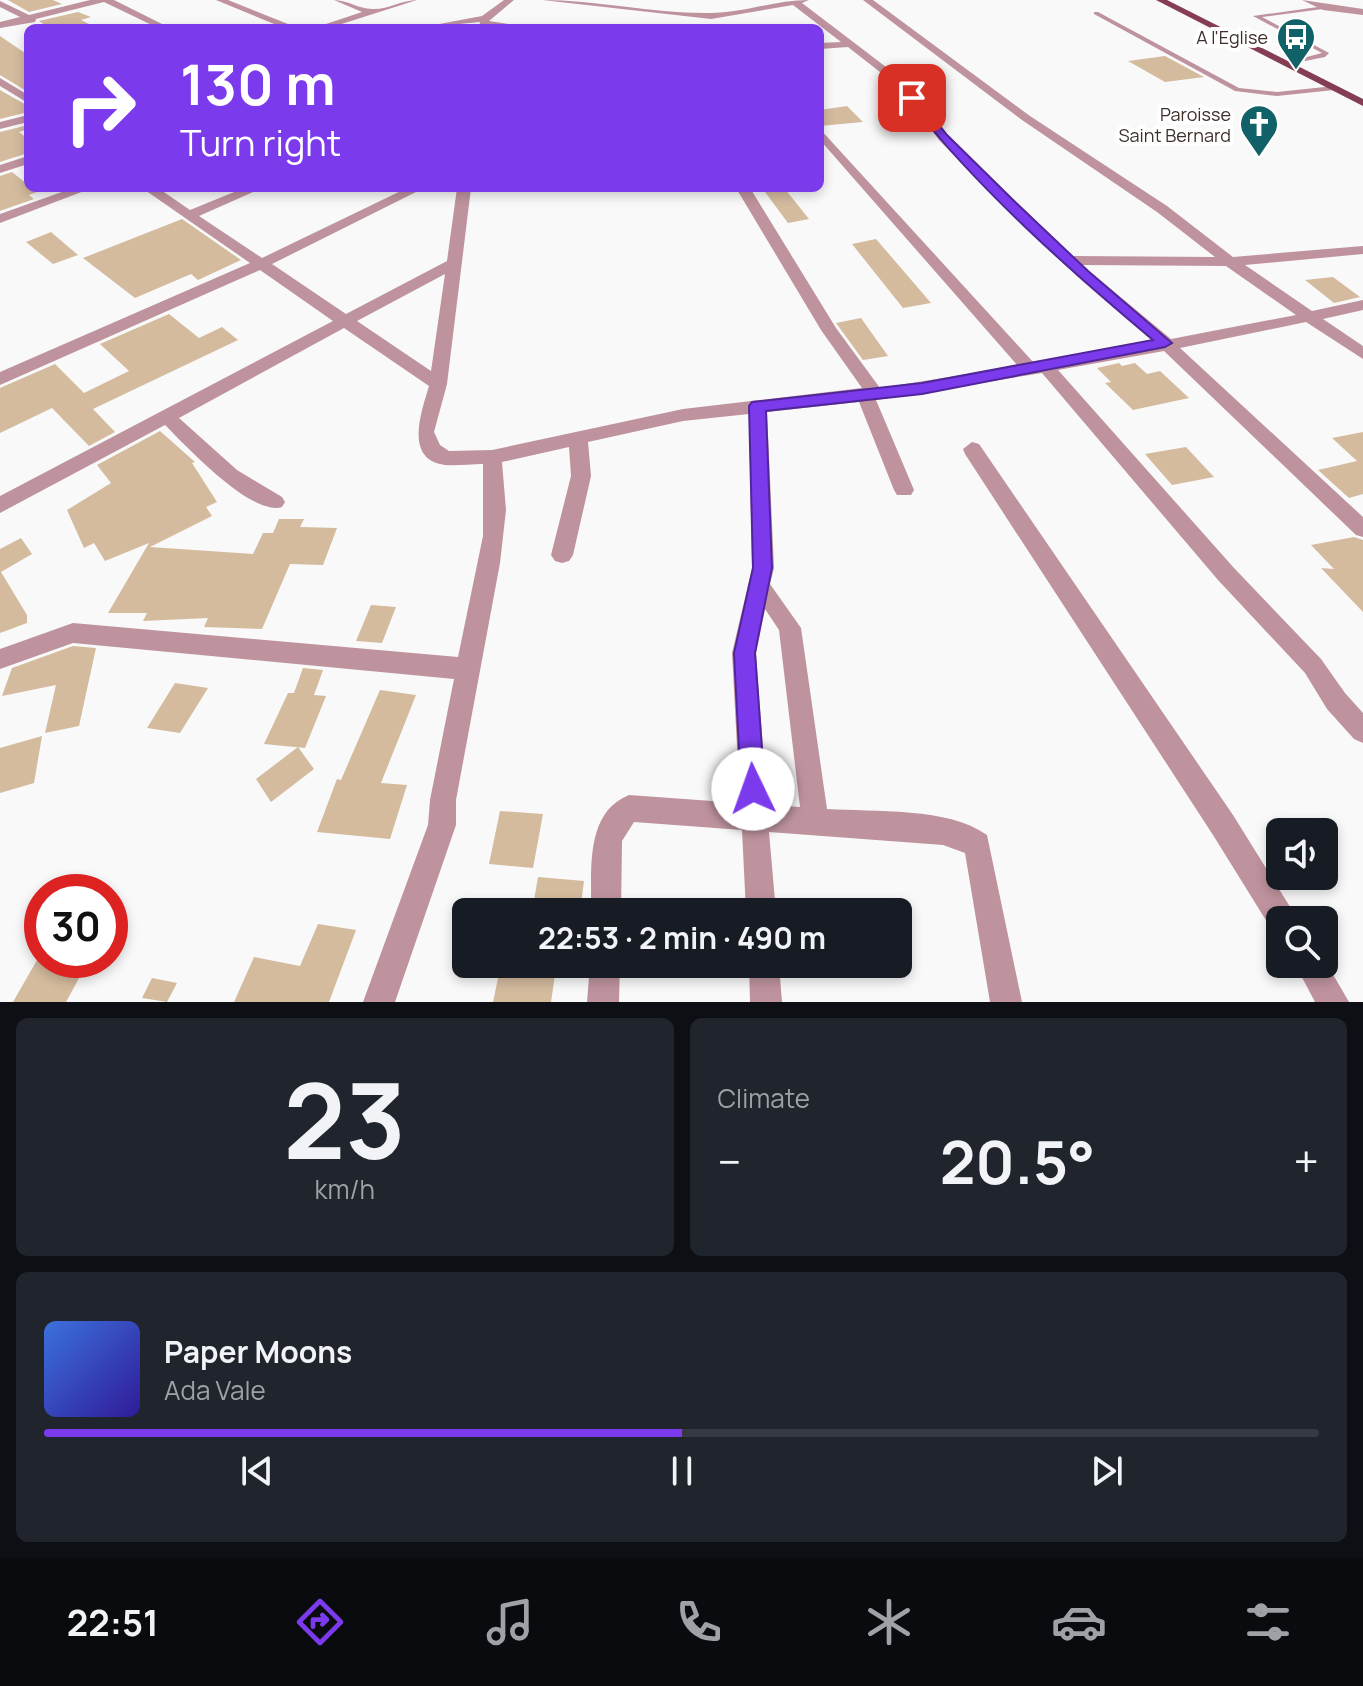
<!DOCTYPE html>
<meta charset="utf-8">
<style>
body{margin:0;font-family:Manrope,sans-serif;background:#20242c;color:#f1f3f6;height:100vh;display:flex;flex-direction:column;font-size:30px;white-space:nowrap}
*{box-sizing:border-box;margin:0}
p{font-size:26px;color:#9ea1a6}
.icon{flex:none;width:44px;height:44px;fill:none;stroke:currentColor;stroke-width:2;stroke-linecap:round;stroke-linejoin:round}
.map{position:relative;height:1002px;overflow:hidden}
.details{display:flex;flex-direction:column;gap:16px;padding:16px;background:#0d0f14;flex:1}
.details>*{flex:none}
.hud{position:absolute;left:24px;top:24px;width:800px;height:168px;border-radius:12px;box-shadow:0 4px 12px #0003;background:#7c3aed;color:#fff;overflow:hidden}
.tools{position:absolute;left:1266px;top:818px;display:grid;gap:16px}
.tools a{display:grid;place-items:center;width:72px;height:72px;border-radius:12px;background:#171b24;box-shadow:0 4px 12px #0003;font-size:40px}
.speed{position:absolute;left:24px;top:874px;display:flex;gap:16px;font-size:40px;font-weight:700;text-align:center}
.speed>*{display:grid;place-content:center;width:104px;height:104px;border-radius:50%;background:#171b24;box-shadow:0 4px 12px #0003;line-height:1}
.speed .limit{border:12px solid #d22;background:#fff;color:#111}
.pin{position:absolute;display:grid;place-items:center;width:68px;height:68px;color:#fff;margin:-34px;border-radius:16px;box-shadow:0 4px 12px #0006}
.me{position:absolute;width:88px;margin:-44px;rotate:357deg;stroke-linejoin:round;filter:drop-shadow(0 0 6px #0008)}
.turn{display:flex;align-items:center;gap:28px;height:168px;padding:0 24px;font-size:36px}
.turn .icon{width:104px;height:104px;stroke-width:2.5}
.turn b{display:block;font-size:56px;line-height:68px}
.big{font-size:60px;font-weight:700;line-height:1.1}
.details .widget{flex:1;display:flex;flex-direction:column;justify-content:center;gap:12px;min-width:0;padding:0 28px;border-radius:12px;background:#20242c}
.details .dial{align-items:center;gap:0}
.dial b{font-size:104px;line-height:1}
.song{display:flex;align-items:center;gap:24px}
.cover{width:96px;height:96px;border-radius:12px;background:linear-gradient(135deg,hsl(220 70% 55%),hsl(250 70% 35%))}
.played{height:8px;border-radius:4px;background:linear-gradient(90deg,#7c3aed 50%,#363941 50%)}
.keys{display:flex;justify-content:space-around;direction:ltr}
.heat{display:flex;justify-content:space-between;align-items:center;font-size:44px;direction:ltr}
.details .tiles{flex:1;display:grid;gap:16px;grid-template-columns:1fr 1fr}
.widget:last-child{grid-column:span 2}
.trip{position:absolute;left:452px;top:898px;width:460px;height:80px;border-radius:12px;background:#171b24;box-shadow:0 4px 12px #0003;font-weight:700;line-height:80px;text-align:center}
.dock{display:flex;height:128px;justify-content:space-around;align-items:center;background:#090b0e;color:#9ea1a6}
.dock .icon{width:56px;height:56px}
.dock .on{color:#7c3aed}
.dock b{font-size:36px;color:#f1f3f6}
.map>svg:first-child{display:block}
</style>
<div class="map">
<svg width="1363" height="1002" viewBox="0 0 1363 1002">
<rect width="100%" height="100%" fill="#f9f9f9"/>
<path fill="#d4bb9e" d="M8,0H53L62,4L29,12Z
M78,12L91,17L81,20L97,28H49L39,21Z
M0,36L28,55V92L0,75Z
M1165,56L1204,77L1165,82L1128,61Z
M0,90L28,106V112L0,119Z
M847,106L863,122L820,126V110Z
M28,125V129L19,132L28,139V153L0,162V132Z
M12,172L37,192L29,195L34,199L0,211V176Z
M785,189L809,219L788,223L765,192Z
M182,219L241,260L198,280L191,274L135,298L83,258Z
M51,232L78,255L53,264L26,242Z
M876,239L931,303L903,308L852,244Z
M1333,277L1360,297L1334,303L1305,280Z
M169,314L199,338L222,327L238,340L93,409L115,432L89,446L52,408L0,433V388L55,364L84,393L129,371L100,344Z
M861,318L888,356L863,360L836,323Z
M1119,363L1122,366L1135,363L1147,374L1160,371L1189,398L1133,410L1105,383L1111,382L1097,368Z
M160,431L195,462L192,463L217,502L206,507L212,516L150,547L253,554L263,533H273L279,519H304L300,527L337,528L323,565L290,564L262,629L204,627L208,618L143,621L147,613H108L149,543L105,561L94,543L84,548L67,510L111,483L97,465Z
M1363,432V494L1349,498L1318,470L1357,461L1332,438Z
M1186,447L1214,477L1172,485L1145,454Z
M1354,537L1363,540V612L1321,568L1334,569L1311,545Z
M21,538L32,554L1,572L27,615V623L0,633V549Z
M371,605L396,607L382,643L356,641Z
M73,646L96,648L79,726L45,733L56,685L2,696L12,668Z
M303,668L323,670L314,695L326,696L305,748L264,744L288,693H294Z
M175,683L208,688L180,733L147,728Z
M380,690L416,695L381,783L407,785L390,839L317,832L337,779L341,780Z
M42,736L34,783L0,793V748Z
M298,747L314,769L271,802L256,779Z
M500,811L543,814L533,868L489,864Z
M538,877L584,881L580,912H532Z
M318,924L356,930L329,1002H234L254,957L300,966Z
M37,960H89L66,1002H13Z
M501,964H532L556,968L551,1002H493Z
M152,978L177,983L167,1002L142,998Z"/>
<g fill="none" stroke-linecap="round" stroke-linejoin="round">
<path fill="#be939e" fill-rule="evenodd" d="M1325,6L1323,9L1262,17L1329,53L1325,57L1305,61L1303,58L1322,53L1253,16Z
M1094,12H1098L1239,88L1277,92L1334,86L1337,88L1334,90L1277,96L1235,91L1094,14Z"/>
<path fill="#be939e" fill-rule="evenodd" d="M90,0H114L170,28H158L104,2L36,19L35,22L0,28V22L20,17L0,7V1L29,15Z
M216,0H228L298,28H284Z
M334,0C347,0 359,9 372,9C387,10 402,0 417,0L329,28H314L362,12Z
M504,0H514L489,21L534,28H479L480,22L418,28L482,16Z
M542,0C598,0 656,14 710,13C743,13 776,0 809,0L802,3L911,86L947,134L1072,256L1215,257L1157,212L1022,120L863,0H873L1030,116L1167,206L1233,257L1363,246V254L1245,265L1312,311L1363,300V310L1323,319L1363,346V359L1306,322L1180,348L1363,517V537L1356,535L1164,351L1058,370L1234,568L1321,659L1345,693L1363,713V743L1354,739L1327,709L1305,673L1218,580L1042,373L876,400L914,490L911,495H897L894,490L859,402L767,412L774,568L770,584L801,628L827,809C874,812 949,807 987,835L1022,1002H990L965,853L943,845L769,832L776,912H746L742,830L634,822L622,841L621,912H591C592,872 584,813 629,795L740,803L732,653L752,568L749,414L683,421L588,442L591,476L573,555L569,561L562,563L555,561L551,555L571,476L569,447L502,462L506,510L500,563L456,800V825L395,1002H363L428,825L430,800L454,679L73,643L0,669V649L73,623L458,657L483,536V464C471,464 457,466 445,465C403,460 422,410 429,386L344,328L179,418L237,470L282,497L285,502L282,507C252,517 186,446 165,425L0,513V496L333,321L260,270L0,385V372L250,263L142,188H158L190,210L244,188H262L199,216L262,258L407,188H424L272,264L346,314L447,261L457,188H471L447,384L434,432L440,445L449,451L492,450L683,409L862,388L821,330L736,188H750L836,328L880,388L1018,366L820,140V129L1034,363L1154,342L1078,277L1005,208L939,140L903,90L848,47L820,49V43L841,42L793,5L711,19ZM1082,265L1226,266L1296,315L1171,339ZM445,274L431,371L357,321ZM765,609L779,630L800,807L767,805L756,653Z
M1302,0L1363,9V15L1323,10Z
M0,78L28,95V103L0,86Z
M28,115V122L0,129V122Z
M28,156V164L0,173V165Z
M73,188H92L0,223V214Z
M972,442L979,444L1233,815L1292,910L1297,920H1280V934L1272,930L1213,835L965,454L963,449Z
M1324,959L1349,1002H1315L1295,964H1324Z
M590,964H620L619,1002H587Z
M749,964H779L782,1002H750Z"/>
<path fill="#853d54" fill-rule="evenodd" d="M1156,0H1167L1363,99V106Z"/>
</g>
<path fill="#7c3aed" stroke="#51269a" stroke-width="2" d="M909,96H916L947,135L1015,202L1088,271L1172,343L1165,347L922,394L766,411L772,568L755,653L765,789L761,798L753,801L744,798L741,789L734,653L753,568L749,406L752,402L922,383L1153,340C1066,267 979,190 909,101Z"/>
<defs>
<symbol id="bus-pin" viewBox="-11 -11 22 30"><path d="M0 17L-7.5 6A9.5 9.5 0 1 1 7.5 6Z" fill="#116169" stroke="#fff"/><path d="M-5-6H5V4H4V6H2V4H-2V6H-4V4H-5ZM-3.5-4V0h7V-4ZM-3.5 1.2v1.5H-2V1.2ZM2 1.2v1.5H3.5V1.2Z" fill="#fff"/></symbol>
<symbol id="church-pin" viewBox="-11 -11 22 30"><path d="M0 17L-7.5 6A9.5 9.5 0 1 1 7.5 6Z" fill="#116169" stroke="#fff"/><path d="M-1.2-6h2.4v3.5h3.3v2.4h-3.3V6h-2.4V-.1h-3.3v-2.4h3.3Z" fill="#fff"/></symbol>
</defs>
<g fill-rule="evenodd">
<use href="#bus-pin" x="1274" y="15" width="44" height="60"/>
<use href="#church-pin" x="1237" y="102" width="44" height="60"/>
</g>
<g text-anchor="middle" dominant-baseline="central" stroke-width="8" stroke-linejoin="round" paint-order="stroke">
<g font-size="18" fill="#3e2f2a" stroke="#fff" text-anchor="end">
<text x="1268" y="37">A l'Eglise</text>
<text x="1231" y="114">Paroisse<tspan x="1231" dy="21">Saint Bernard</tspan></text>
</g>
</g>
</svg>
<div class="tools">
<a><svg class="icon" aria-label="sound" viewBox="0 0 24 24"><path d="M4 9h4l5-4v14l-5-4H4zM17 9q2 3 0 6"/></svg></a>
<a><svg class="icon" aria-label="search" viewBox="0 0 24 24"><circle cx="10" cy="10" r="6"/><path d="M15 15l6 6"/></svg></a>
</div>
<div class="speed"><div class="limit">30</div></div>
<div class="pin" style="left:912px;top:98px;background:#d93025"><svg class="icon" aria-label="arrive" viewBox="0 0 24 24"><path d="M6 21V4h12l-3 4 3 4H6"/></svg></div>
<svg class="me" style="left:753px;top:789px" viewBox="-20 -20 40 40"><circle r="19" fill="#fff"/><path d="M0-13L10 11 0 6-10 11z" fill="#7c3aed"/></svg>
<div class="trip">22:53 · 2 min · 490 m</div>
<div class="hud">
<div class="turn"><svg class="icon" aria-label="right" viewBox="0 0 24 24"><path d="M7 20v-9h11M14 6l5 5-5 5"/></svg><div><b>130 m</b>Turn right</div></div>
</div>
</div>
<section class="details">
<div class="tiles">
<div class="widget dial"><b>23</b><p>km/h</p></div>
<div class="widget"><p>Climate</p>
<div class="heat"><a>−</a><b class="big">20.5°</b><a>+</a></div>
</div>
<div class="widget">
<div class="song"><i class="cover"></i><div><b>Paper Moons</b><p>Ada Vale</p></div></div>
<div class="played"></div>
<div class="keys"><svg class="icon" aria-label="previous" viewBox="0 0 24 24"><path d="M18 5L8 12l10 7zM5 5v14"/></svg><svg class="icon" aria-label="pause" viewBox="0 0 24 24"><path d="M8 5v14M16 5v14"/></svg><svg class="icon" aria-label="next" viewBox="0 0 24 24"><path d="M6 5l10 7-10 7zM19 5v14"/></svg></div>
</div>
</div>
</section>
<nav class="dock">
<b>22:51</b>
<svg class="icon on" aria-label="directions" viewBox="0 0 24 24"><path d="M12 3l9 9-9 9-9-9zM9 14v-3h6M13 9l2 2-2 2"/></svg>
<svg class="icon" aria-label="music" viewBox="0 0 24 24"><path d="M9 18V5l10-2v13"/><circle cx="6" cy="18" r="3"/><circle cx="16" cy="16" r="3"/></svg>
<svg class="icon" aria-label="phone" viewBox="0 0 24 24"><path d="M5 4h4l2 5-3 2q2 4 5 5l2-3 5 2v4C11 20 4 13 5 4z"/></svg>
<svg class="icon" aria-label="climate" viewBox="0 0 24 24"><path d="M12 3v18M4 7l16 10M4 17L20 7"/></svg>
<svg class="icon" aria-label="car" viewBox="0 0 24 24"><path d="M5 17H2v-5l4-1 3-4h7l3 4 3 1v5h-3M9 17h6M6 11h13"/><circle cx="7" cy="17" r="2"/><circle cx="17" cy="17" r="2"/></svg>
<svg class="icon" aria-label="filters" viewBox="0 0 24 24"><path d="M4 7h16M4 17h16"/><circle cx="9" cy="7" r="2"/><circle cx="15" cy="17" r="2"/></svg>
</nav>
